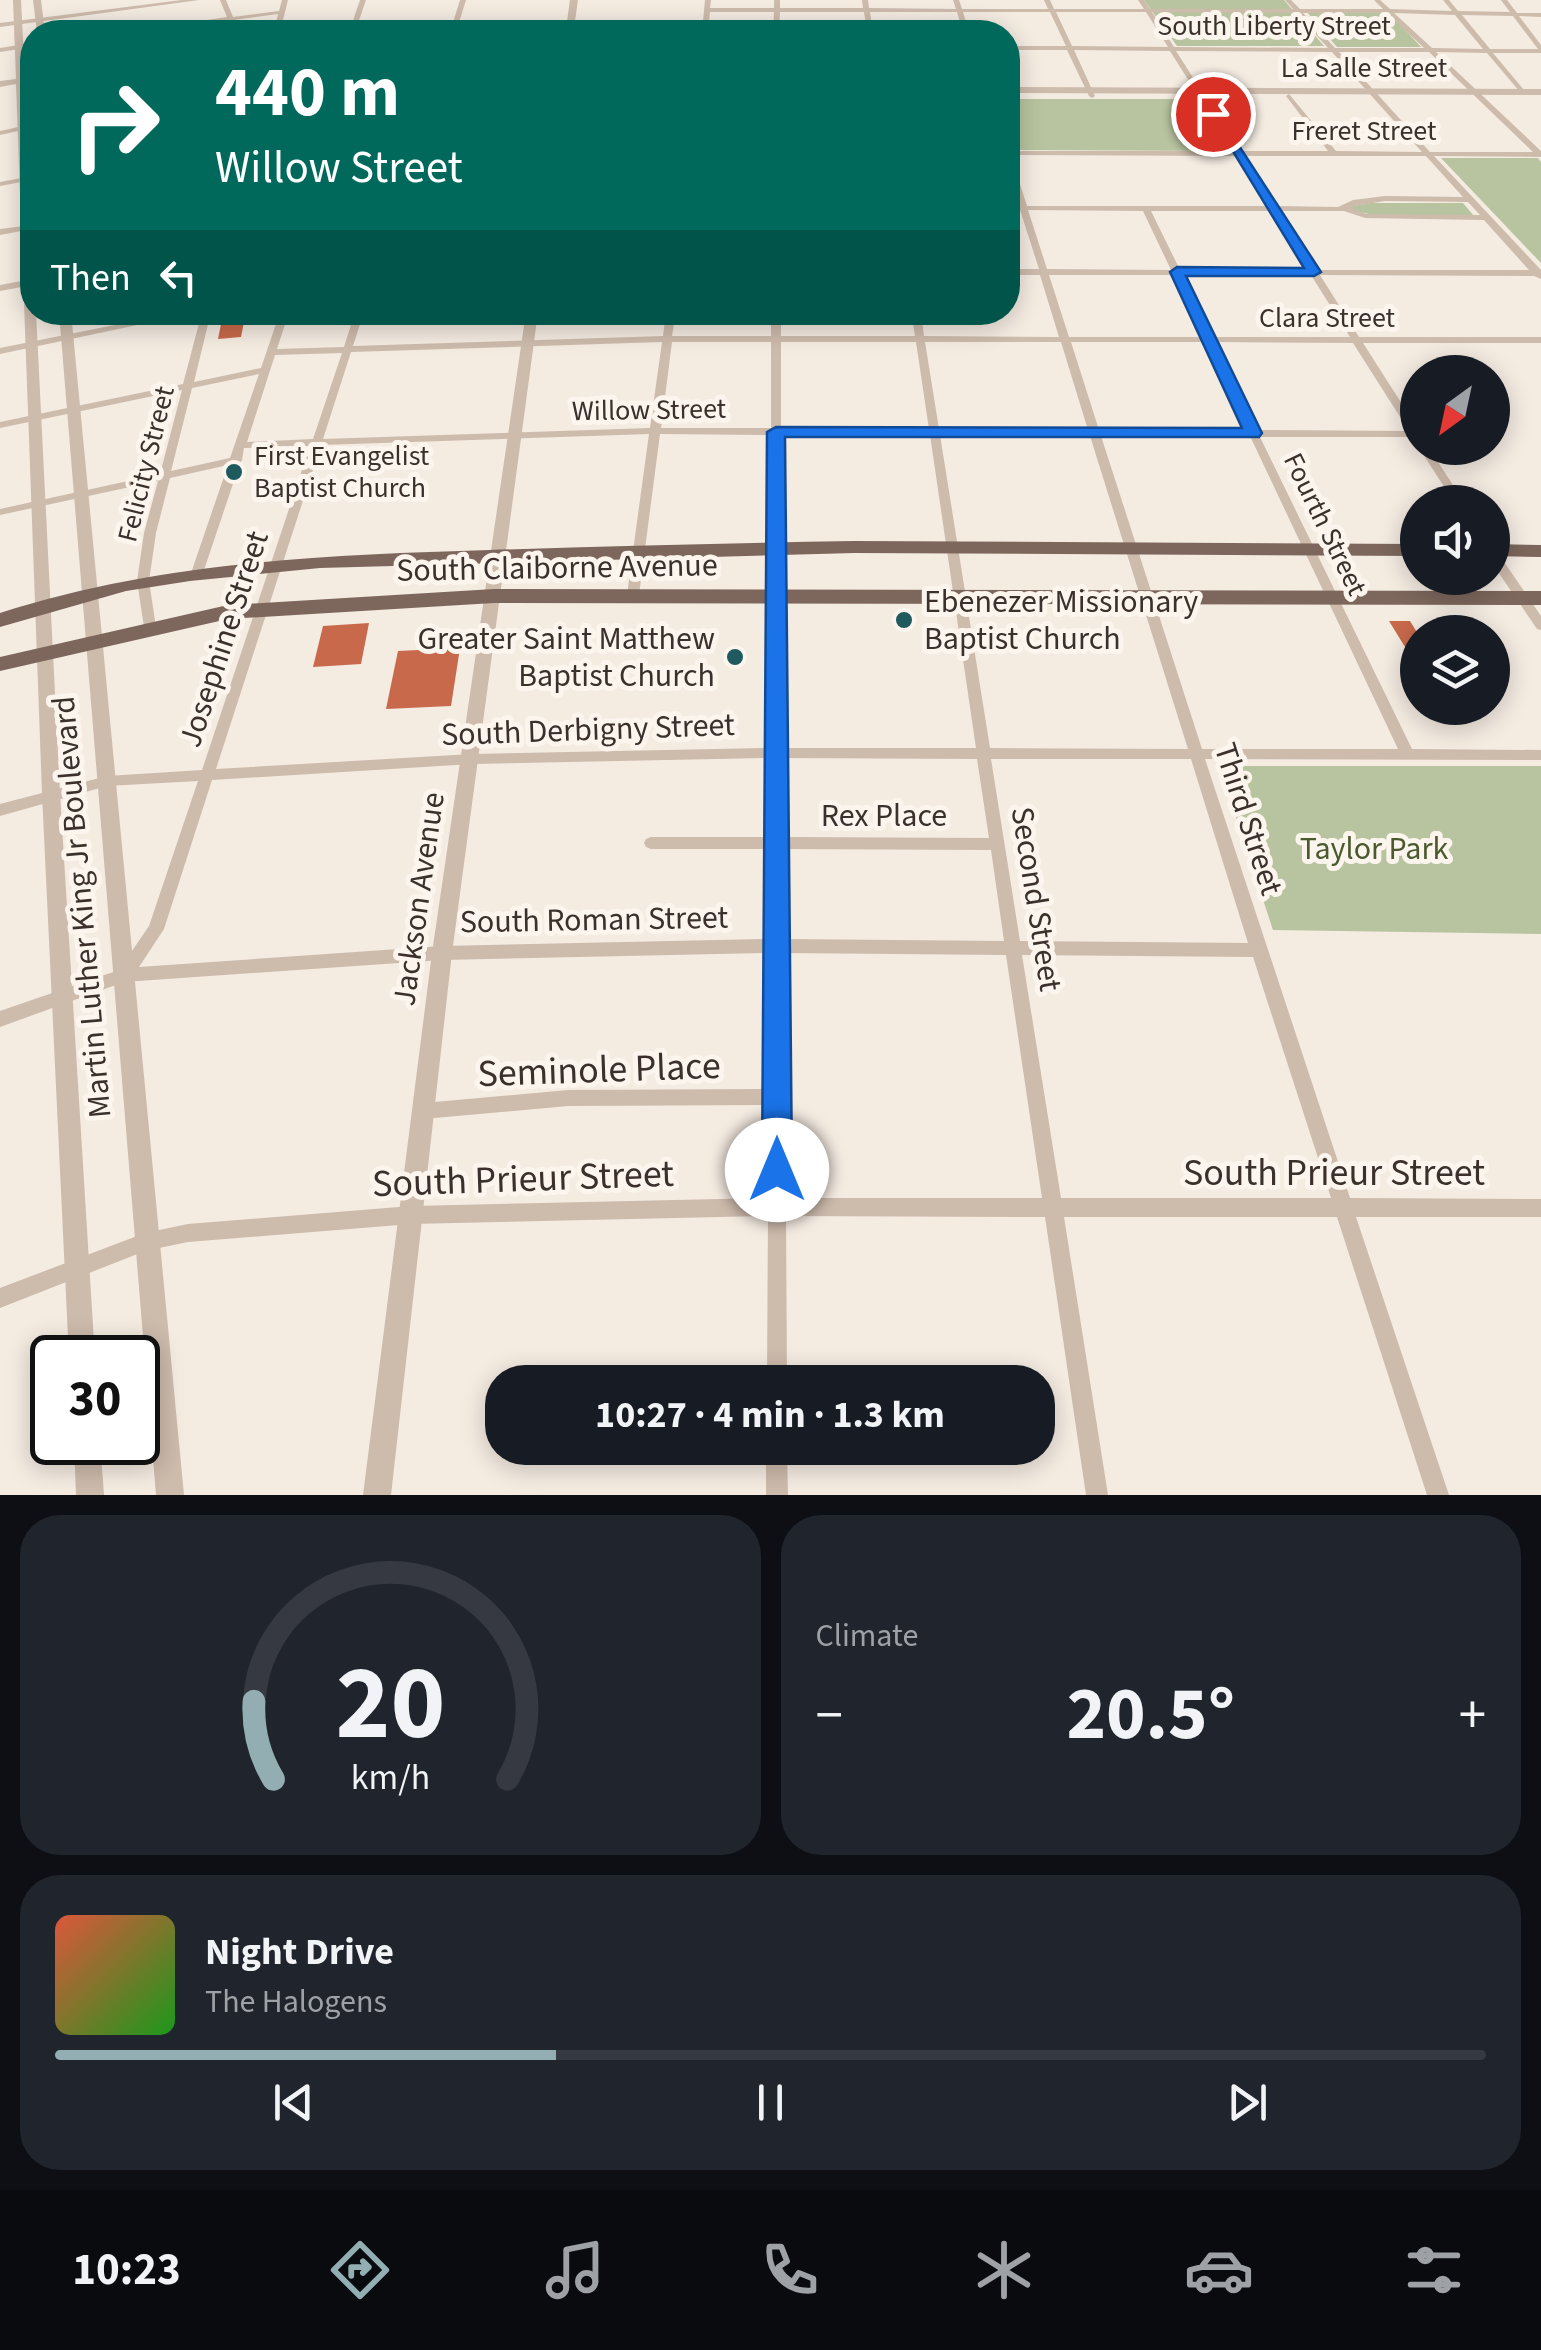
<!DOCTYPE html>
<meta charset="utf-8">
<style>
body{margin:0;font-family:"Source Sans 3",sans-serif;background:#20242c;color:#f1f3f6;height:100vh;display:flex;flex-direction:column;font-size:38px;white-space:nowrap}
*{box-sizing:border-box;margin:0}
p{font-size:32px;color:#9ea1a6}
.icon{flex:none;width:55px;height:55px;fill:none;stroke:currentColor;stroke-width:2;stroke-linecap:round;stroke-linejoin:round}
.map{position:relative;height:1495px;overflow:hidden}
.details{display:flex;flex-direction:column;gap:20px;padding:20px;background:#0d0f14;flex:1}
.details>*{flex:none}
.guide{position:absolute;left:20px;top:20px;width:1000px;height:305px;border-radius:40px;box-shadow:0 5px 25px #0003;background:#00695c;color:#fff;overflow:hidden}
.needle{width:65px;rotate:213deg}
.tools{position:absolute;left:1400px;top:355px;display:grid;gap:20px}
.tools a{display:grid;place-items:center;width:110px;height:110px;border-radius:50%;background:#171b24;box-shadow:0 5px 25px #0003;font-size:50px}
.speed{position:absolute;left:30px;top:1335px;display:flex;gap:20px;font-size:50px;font-weight:700;text-align:center}
.speed>*{display:grid;place-content:center;width:130px;height:130px;border-radius:50%;background:#171b24;box-shadow:0 5px 25px #0003;line-height:1}
.speed .limit{border:5px solid #111;border-radius:15px;background:#fff;color:#111}
.pin{position:absolute;display:grid;place-items:center;width:85px;height:85px;color:#fff;margin:-42px;border:5px solid #fff;border-radius:50%;box-shadow:0 2px 10px #0007}
.me{position:absolute;width:110px;margin:-55px;rotate:0deg;stroke-linejoin:round;filter:drop-shadow(0 0 8px #0008)}
.turn{display:flex;align-items:center;gap:35px;height:210px;padding:0 30px;font-size:45px}
.turn .icon{width:130px;height:130px;stroke-width:2.5}
.turn b{display:block;font-size:70px;line-height:85px}
.then{display:flex;align-items:center;height:95px;padding:0 30px;background:#0003;gap:20px;font-size:38px}
.big{font-size:75px;font-weight:700;line-height:1.1}
.details .tile{flex:1;display:flex;flex-direction:column;justify-content:center;gap:15px;min-width:0;padding:0 35px;border-radius:40px;background:#20242c}
.details .dial{align-items:center;gap:0}
.dial svg{height:260px;overflow:visible;fill:none;stroke:#363941;stroke-width:7;stroke-linecap:round;text-anchor:middle}
.dial text{fill:#f1f3f6;stroke:none}
.song{display:flex;align-items:center;gap:30px}
.cover{width:120px;height:120px;border-radius:15px;background:linear-gradient(135deg,hsl(10 70% 55%),hsl(120 70% 35%))}
.played{height:10px;border-radius:5px;background:linear-gradient(90deg,#92aeb2 35%,#363941 35%)}
.keys{display:flex;justify-content:space-around;direction:ltr}
.heat{display:flex;justify-content:space-between;align-items:center;font-size:55px;direction:ltr}
.details .tiles{flex:1;display:grid;gap:20px;grid-template-columns:1fr 1fr}
.tile:last-child{grid-column:span 2}
.trip{position:absolute;left:485px;top:1365px;width:570px;height:100px;border-radius:40px;background:#171b24;box-shadow:0 5px 25px #0003;font-weight:700;line-height:100px;text-align:center}
.tabs{display:flex;height:160px;justify-content:space-around;align-items:center;background:#090b0e;color:#9ea1a6}
.tabs .icon{width:70px;height:70px}
.tabs .on{color:#92aeb2}
.tabs b{font-size:45px;color:#f1f3f6}
.map>svg:first-child{display:block}
</style>
<div class="map">
<svg width="1541" height="1495" viewBox="0 0 1541 1495">
<rect width="100%" height="100%" fill="#f4ebe1"/>
<path fill="#b8c4a0" d="M1144,0H1284L1324,46H1177Z
M1388,11L1421,47H1337L1307,12Z
M1008,99H1192L1226,151L1012,150L1008,136Z
M1441,158H1538L1541,162V263Z
M1371,203H1463L1474,216C1441,215 1375,223 1348,207Z
M1222,766H1541V934L1273,930L1220,769Z"/>
<path fill="#c8694b" d="M246,312L241,337L218,339L223,314Z
M1389,621H1410L1418,634V647H1405Z
M369,623L361,664L313,667L323,626Z
M460,648L451,706L386,709L398,651Z"/>
<g fill="none" stroke-linecap="round" stroke-linejoin="round">
<path fill="#cdbbac" fill-rule="evenodd" d="M182,0H199L0,27V23Z
M220,0H226L233,17L279,11L282,0H288L280,32H274L278,14L234,20L239,32H233L228,21L140,32H126L227,17Z
M360,0H366L355,32H349Z
M460,0H466L456,32H450Z
M705,0H711L710,8H774V0H780V8H863L862,0H868L869,8L956,9L953,0H959L962,9H1048L1044,0H1050L1054,9H1144L1138,0H1144L1150,9H1293L1285,0H1291L1300,9H1383L1374,0H1380L1390,9L1452,11L1443,0H1449L1458,11L1510,12L1501,0H1507L1517,13H1541V17L1519,16L1541,45V53H1493L1524,90V92H1520L1487,53L1436,52L1541,151V157L1434,156L1541,270V279L1534,276L1320,275L1359,337H1541V343H1363L1418,429V439L1413,437H1260L1412,749L1541,750V760L1205,759L1350,1198L1541,1199V1217H1356L1449,1495H1427L1337,1217H1064L1108,1495H1086L1045,1217L786,1216L787,1382H767L768,1216L411,1224L188,1242L145,1251L0,1308V1288L145,1233L188,1224L411,1206L768,1198V1105L568,1106L423,1119L417,1117L414,1111L417,1105L423,1103L568,1090L768,1089L769,953L442,960L124,982L0,1027V1011L119,970L149,926L198,781L107,786L0,816V804L107,776L202,770L310,446L244,448L242,460L240,463L203,573L197,577L191,573L228,465L170,478L156,533L149,581L156,627L150,631L144,627L137,581L144,533L158,481L0,515V509L160,474L182,390L0,428V422L183,384L202,312H211L194,382L261,368L280,312H289L277,349L344,347L355,312H364L353,346L663,336L666,312H676L672,336H771V312H781V336H915L911,312H921L924,336L1059,337L1040,275H1008V269H1039L1020,210H1008V206H1019L1008,170V157L1012,159L1027,206H1268L1236,156L1008,155V151H1233L1170,51L1074,50L1095,96L1092,98L1089,96L1067,50H1008V46H1066L1050,12H963L969,32H963L957,12H870L873,32H867L864,12H780L779,32H773L774,12H710L708,32H702ZM1056,12H1146L1168,47L1072,46ZM1152,12L1296,13L1328,48L1174,47ZM1303,13H1387L1424,48H1335ZM1394,13L1455,15L1483,49L1432,48ZM1462,15L1513,16L1538,49H1490ZM1176,51L1332,52L1422,152L1336,151L1289,94L1286,96L1328,151H1240ZM1339,52H1429L1533,152H1430ZM1243,156H1426L1463,197L1385,196L1353,200L1338,207L1276,206ZM1385,201L1468,202L1480,215L1366,214L1349,207ZM1028,210L1143,211L1171,270L1047,269ZM1151,211H1271L1307,270H1180ZM1279,211H1344L1365,218L1484,220L1529,270H1316ZM1049,275H1174L1203,337H1069ZM1182,275H1311L1350,337H1212ZM662,342L650,428L323,439L351,352ZM672,342H771V428H661ZM781,342H916L929,429L781,428ZM925,342H1061L1088,430L939,429ZM1071,342H1206L1247,430H1099ZM1215,342L1353,343L1409,431L1257,430ZM342,353L313,439L247,442L275,355ZM259,374L230,458L171,471L192,388ZM649,434L627,595L633,599L639,595L660,434L771,435L770,748L472,754L216,769L321,445ZM781,435H930L976,748H783ZM940,435L1090,436L1188,749L990,748ZM1101,436H1250L1398,749H1202ZM769,758V837H651L646,839L644,843L646,847L651,849H769V939L442,946L139,967L164,929L212,780L472,764ZM783,758L977,759L989,838L784,837ZM991,759H1191L1248,943L1020,941ZM784,849L991,850L1004,941L784,939ZM785,953L1006,955L1042,1198H786ZM1022,955L1253,957L1331,1198H1061Z
M32,43V47L0,52V48Z
M32,124V128L0,135V131Z
M32,176V180L0,186V182Z
M32,225V229L0,235V229Z
M32,279V285L0,291V285Z
M179,312H199L0,354V348Z
M1419,448H1429L1464,502H1454Z
M1492,549L1496,550L1541,616V630L1537,629L1492,563Z
M766,1448H787L788,1495H766Z"/>
<path fill="#cdbbac" fill-rule="evenodd" d="M13,0H21L25,78L32,77V81L25,83L32,237V312H36L60,794L95,1358H69L42,794L16,84L0,87V81L16,79Z
M33,0H41L45,32H37Z
M570,0H578L575,21L660,32L575,26L574,32H566L567,25L292,32L296,30L567,21Z
M1008,87L1541,89V95L1008,93Z
M59,312H71L184,1495H156Z
M526,312H538L452,953L391,1495H363L432,953Z
M74,1442H100L104,1495H76Z"/>
<path fill="#7d675c" fill-rule="evenodd" d="M854,541L1418,544V556L854,553L320,568L190,581L126,591L0,627V613C160,562 322,555 489,550C610,546 732,543 854,541Z
M1492,544L1541,545V557L1492,556Z
M494,589L1541,591V605L494,603L228,619L0,671V657L228,605Z"/>
</g>
<path fill="#1a73e8" stroke="#114b97" stroke-width="2.5" d="M1209,112H1217L1321,272L1314,276H1186L1262,433L1259,437H785L792,1170L788,1181L777,1185L766,1181L762,1170L767,432L776,427L1242,428L1170,272L1177,267L1304,268Z"/>
<g fill="#1f5a5e" stroke="#fbf5ee" stroke-width="4">
<circle cx="234" cy="472" r="10"/>
<circle cx="904" cy="620" r="10"/>
<circle cx="735" cy="657" r="10"/>
</g>
<g text-anchor="middle" dominant-baseline="central" stroke-width="10" stroke-linejoin="round" paint-order="stroke">
<g font-size="28" fill="#3b302b" stroke="#fbf5ee">
<text x="1274" y="26">South Liberty Street</text>
<text x="1364" y="68">La Salle Street</text>
<text x="1364" y="131">Freret Street</text>
<text x="1327" y="318">Clara Street</text>
<text transform="translate(649 410) rotate(-1)">Willow Street</text>
<text transform="translate(146 464) rotate(-76)">Felicity Street</text>
<text transform="translate(1325 524) rotate(64)">Fourth Street</text>
</g>
<g font-size="28" fill="#3b302b" stroke="#fbf5ee" text-anchor="start">
<text x="254" y="456">First Evangelist<tspan x="254" dy="32">Baptist Church</tspan></text>
</g>
<g font-size="32" fill="#3b302b" stroke="#fbf5ee">
<text transform="translate(557 568) rotate(-1)">South Claiborne Avenue</text>
<text transform="translate(224 639) rotate(-72)">Josephine Street</text>
<text transform="translate(588 730) rotate(-2)">South Derbigny Street</text>
<text x="884" y="816">Rex Place</text>
<text transform="translate(1248 819) rotate(72)">Third Street</text>
<text transform="translate(419 899) rotate(-82)">Jackson Avenue</text>
<text transform="translate(1036 899) rotate(81)">Second Street</text>
<text transform="translate(82 907) rotate(-95)">Martin Luther King Jr Boulevard</text>
<text transform="translate(594 920) rotate(-1)">South Roman Street</text>
</g>
<g font-size="32" fill="#3b302b" stroke="#fbf5ee" text-anchor="start">
<text x="924" y="602">Ebenezer Missionary<tspan x="924" dy="37">Baptist Church</tspan></text>
<text x="715" y="639" text-anchor="end">Greater Saint Matthew<tspan x="715" dy="37">Baptist Church</tspan></text>
</g>
<g font-size="32" fill="#4a5a2e" stroke="#fbf5ee">
<text x="1374" y="849">Taylor Park</text>
</g>
<g font-size="38" fill="#3b302b" stroke="#fbf5ee">
<text transform="translate(599 1070) rotate(-2)">Seminole Place</text>
<text x="1334" y="1173">South Prieur Street</text>
<text transform="translate(523 1179) rotate(-2)">South Prieur Street</text>
</g>
</g>
</svg>
<div class="tools">
<a><svg class="needle" viewBox="-14 -14 28 28"><path d="M0-13l5 13h-10z" fill="#e53935"/><path d="M0 13l5-13h-10z" fill="#9ea1a6"/></svg></a>
<a><svg class="icon" aria-label="sound" viewBox="0 0 24 24"><path d="M4 9h4l5-4v14l-5-4H4zM17 9q2 3 0 6"/></svg></a>
<a><svg class="icon" aria-label="layers" viewBox="0 0 24 24"><path d="M12 4l9 5-9 5-9-5zM3 14l9 5 9-5"/></svg></a>
</div>
<div class="speed"><div class="limit">30</div></div>
<div class="pin" style="left:1213px;top:114px;background:#d93025"><svg class="icon" aria-label="arrive" viewBox="0 0 24 24"><path d="M6 21V4h12l-3 4 3 4H6"/></svg></div>
<svg class="me" style="left:777px;top:1170px" viewBox="-20 -20 40 40"><circle r="19" fill="#fff"/><path d="M0-13L10 11 0 6-10 11z" fill="#1a73e8"/></svg>
<div class="trip">10:27 · 4 min · 1.3 km</div>
<div class="guide">
<div class="turn"><svg class="icon" aria-label="right" viewBox="0 0 24 24"><path d="M7 20v-9h11M14 6l5 5-5 5"/></svg><div><b>440 m</b>Willow Street</div></div>
<div class="then">Then<svg class="icon" aria-label="left" viewBox="0 0 24 24"><path d="M17 20v-9H6M10 6l-5 5 5 5"/></svg></div>
</div>
</div>
<section class="details">
<div class="tiles">
<div class="tile dial"><svg viewBox="0 0 100 80">
<path d="M14 69A42 42 0 1 1 86 69"/>
<path d="M14 69A42 42 0 0 1 8 45" stroke="#92aeb2"/>
<text x="50" y="56" font-size="32" font-weight="700">20</text>
<text x="50" y="72" font-size="11">km/h</text>
</svg></div>
<div class="tile"><p>Climate</p>
<div class="heat"><a>−</a><b class="big">20.5°</b><a>+</a></div>
</div>
<div class="tile">
<div class="song"><i class="cover"></i><div><b>Night Drive</b><p>The Halogens</p></div></div>
<div class="played"></div>
<div class="keys"><svg class="icon" aria-label="previous" viewBox="0 0 24 24"><path d="M18 5L8 12l10 7zM5 5v14"/></svg><svg class="icon" aria-label="pause" viewBox="0 0 24 24"><path d="M8 5v14M16 5v14"/></svg><svg class="icon" aria-label="next" viewBox="0 0 24 24"><path d="M6 5l10 7-10 7zM19 5v14"/></svg></div>
</div>
</div>
</section>
<nav class="tabs">
<b>10:23</b>
<svg class="icon on" aria-label="directions" viewBox="0 0 24 24"><path d="M12 3l9 9-9 9-9-9zM9 14v-3h6M13 9l2 2-2 2"/></svg>
<svg class="icon" aria-label="music" viewBox="0 0 24 24"><path d="M9 18V5l10-2v13"/><circle cx="6" cy="18" r="3"/><circle cx="16" cy="16" r="3"/></svg>
<svg class="icon" aria-label="phone" viewBox="0 0 24 24"><path d="M5 4h4l2 5-3 2q2 4 5 5l2-3 5 2v4C11 20 4 13 5 4z"/></svg>
<svg class="icon" aria-label="climate" viewBox="0 0 24 24"><path d="M12 3v18M4 7l16 10M4 17L20 7"/></svg>
<svg class="icon" aria-label="car" viewBox="0 0 24 24"><path d="M5 17H2v-5l4-1 3-4h7l3 4 3 1v5h-3M9 17h6M6 11h13"/><circle cx="7" cy="17" r="2"/><circle cx="17" cy="17" r="2"/></svg>
<svg class="icon" aria-label="filters" viewBox="0 0 24 24"><path d="M4 7h16M4 17h16"/><circle cx="9" cy="7" r="2"/><circle cx="15" cy="17" r="2"/></svg>
</nav>
